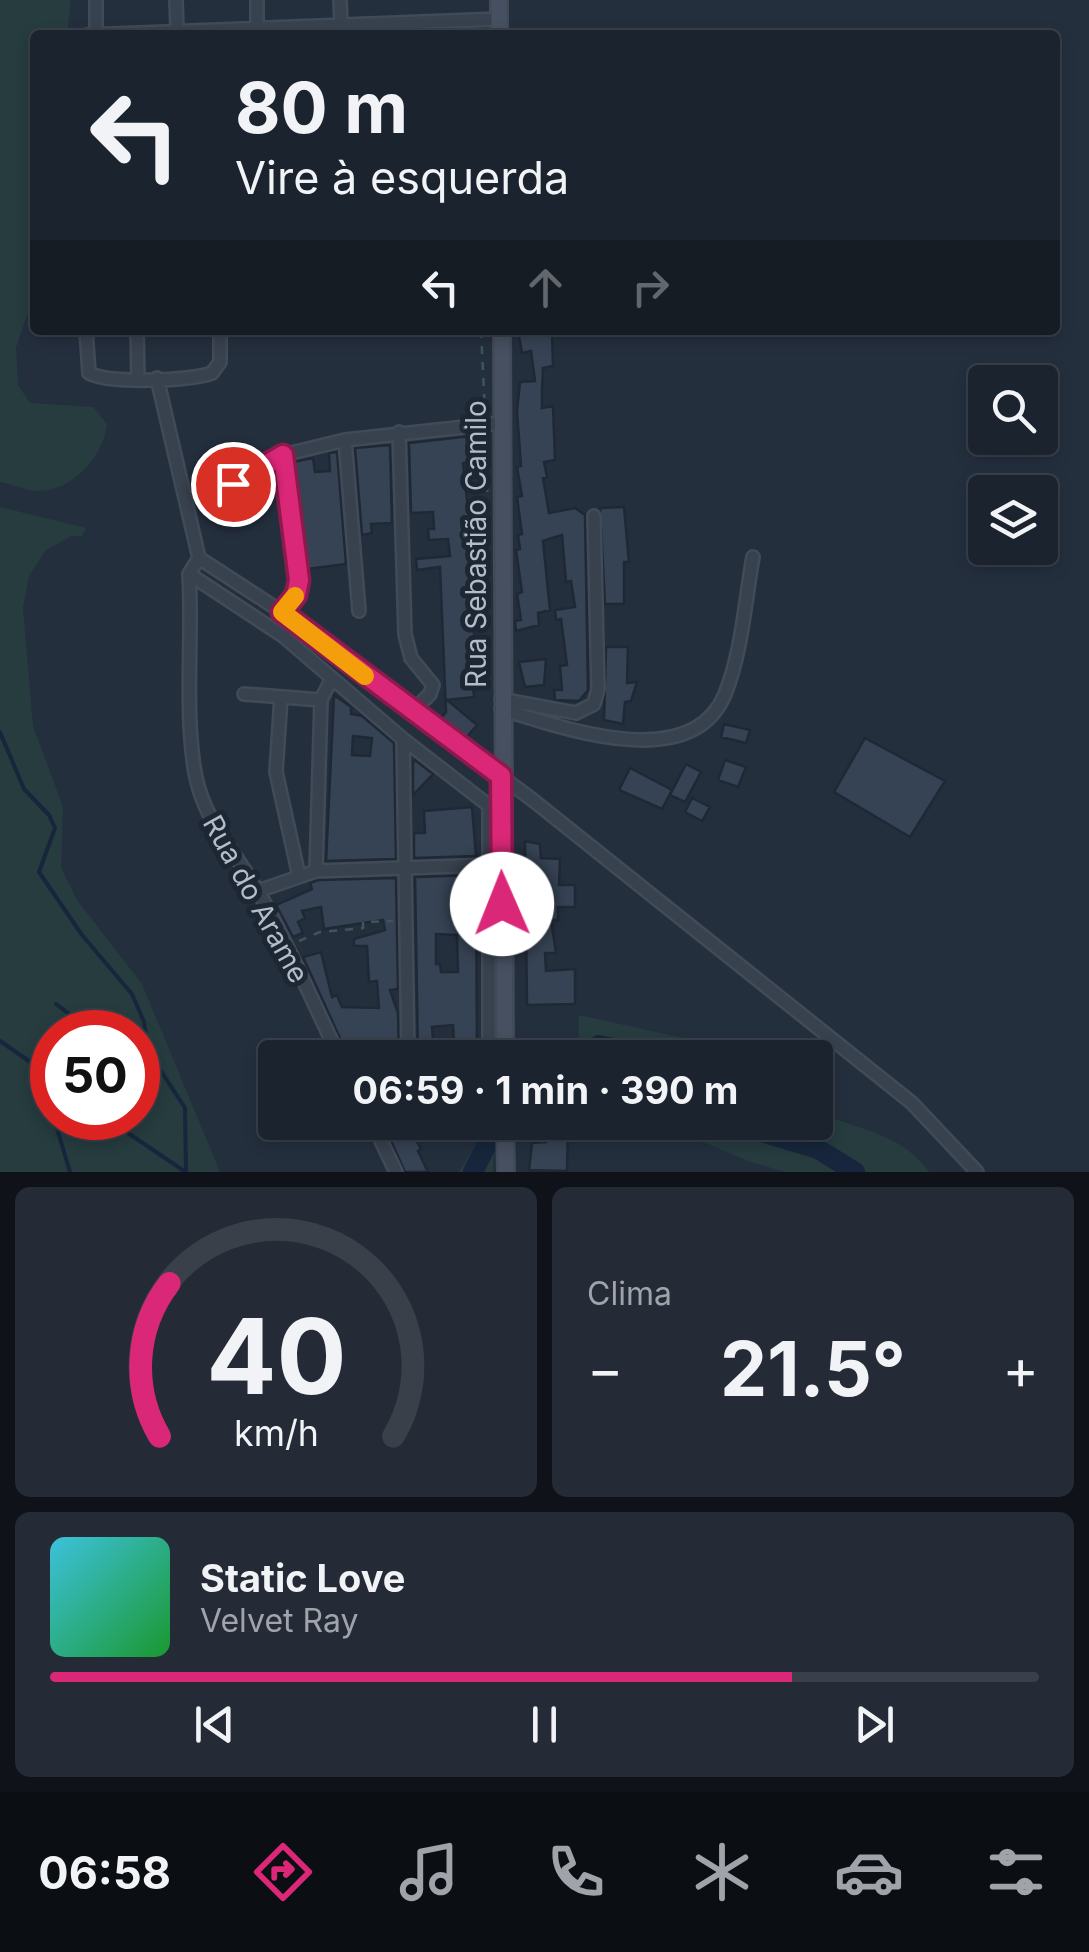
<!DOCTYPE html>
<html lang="pt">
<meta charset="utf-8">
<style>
body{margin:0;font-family:Inter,sans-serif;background:#242b36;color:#f1f3f6;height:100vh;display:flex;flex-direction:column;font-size:38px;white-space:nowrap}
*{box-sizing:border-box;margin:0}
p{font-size:32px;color:#a0a4aa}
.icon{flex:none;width:55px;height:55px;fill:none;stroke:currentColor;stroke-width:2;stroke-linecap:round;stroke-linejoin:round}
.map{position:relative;height:1172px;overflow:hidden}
.side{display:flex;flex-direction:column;gap:15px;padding:15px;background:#0f1319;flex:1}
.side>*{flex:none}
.guide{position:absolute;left:30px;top:30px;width:1030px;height:305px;border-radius:10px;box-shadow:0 5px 15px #0003,0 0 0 2px #39404a;background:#1b232e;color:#f1f3f6;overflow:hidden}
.buttons{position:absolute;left:968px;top:365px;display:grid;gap:20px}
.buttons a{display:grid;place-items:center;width:90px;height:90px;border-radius:10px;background:#1b232e;box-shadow:0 5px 15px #0003,0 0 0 2px #39404a;font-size:50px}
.speed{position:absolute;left:30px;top:1010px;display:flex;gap:20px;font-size:50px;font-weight:700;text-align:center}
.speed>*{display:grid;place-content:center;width:130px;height:130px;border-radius:50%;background:#1b232e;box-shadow:0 5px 15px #0003,0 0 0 2px #39404a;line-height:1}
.speed .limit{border:15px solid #d22;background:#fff;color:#111}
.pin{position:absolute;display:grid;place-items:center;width:85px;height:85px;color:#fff;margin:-42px;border:5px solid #fff;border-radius:50%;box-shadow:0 2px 10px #0007}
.me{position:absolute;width:110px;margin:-55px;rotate:359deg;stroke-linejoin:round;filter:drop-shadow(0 0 8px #0008)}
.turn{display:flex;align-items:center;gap:35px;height:210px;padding:0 40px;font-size:45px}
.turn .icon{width:130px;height:130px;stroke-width:2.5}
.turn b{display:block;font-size:70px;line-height:85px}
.lanes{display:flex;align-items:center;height:95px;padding:0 40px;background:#0003;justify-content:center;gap:50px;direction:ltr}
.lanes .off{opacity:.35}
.big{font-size:75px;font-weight:700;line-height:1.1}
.side .tile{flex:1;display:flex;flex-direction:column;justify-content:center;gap:15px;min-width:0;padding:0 35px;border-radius:15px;background:#242b36}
.side .dial{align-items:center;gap:0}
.dial svg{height:260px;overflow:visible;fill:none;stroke:#39404a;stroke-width:7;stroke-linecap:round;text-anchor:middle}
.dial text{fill:#f1f3f6;stroke:none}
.song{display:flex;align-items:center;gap:30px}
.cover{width:120px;height:120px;border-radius:15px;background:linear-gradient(135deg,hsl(190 70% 55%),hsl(130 70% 35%))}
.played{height:10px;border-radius:5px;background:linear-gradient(90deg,#db2777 75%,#39404a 75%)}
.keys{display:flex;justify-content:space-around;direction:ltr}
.heat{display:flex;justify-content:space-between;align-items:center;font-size:55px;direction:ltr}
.side .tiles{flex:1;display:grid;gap:15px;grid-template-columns:1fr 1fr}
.tile:last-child{grid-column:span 2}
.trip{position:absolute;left:258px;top:1040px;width:575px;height:100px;border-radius:10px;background:#1b232e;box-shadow:0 5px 15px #0003,0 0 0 2px #39404a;font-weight:700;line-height:100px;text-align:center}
.tabs{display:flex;height:160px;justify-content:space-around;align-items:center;background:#0b0e12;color:#a0a4aa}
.tabs .icon{width:70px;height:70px}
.tabs .active{color:#db2777}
.tabs b{font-size:45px;color:#f1f3f6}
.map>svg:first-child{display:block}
</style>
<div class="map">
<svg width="1089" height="1172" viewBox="0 0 1089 1172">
<rect width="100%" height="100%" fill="#242f3e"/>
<path fill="#263c3f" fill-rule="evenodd" d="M0,0H71L67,35H35V293L16,347L18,385L30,403L93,407L107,424C104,456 72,491 39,491C27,491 12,484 0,482Z
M0,507L86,528L82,536H71L45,551L29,576L23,608L33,726L63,807L61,868L77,900L142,984L220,1172H0ZM138,1032V1118H52V1032Z
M579,1015L683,1038L720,1057H562L578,1049Z
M815,1110C859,1132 898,1130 929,1172H785L748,1161L658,1123L815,1122Z
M488,1123H495L493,1172H459Z"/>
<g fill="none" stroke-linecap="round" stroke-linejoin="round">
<path stroke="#17263c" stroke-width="4" d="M0,732L24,789L49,815L55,828L39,872L82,935L132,994L144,1022L148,1051L185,1108L186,1172
M56,1004L85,1026L86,1032
M0,1041L39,1068L70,1172
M106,1118L184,1171"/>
<path stroke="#17263c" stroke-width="20" d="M596,1058L599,1045L622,1050L630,1058
M728,1122L818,1149L855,1172
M473,1172L489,1140L515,1122"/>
</g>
<path fill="#364354" stroke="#1f2835" stroke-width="2.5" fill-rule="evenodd" d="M524,330L552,332L553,366L543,368L542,390V408L553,406L555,460L544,462L547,477L543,478L549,513L575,508L585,515L588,690L579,701L555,700L554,690H562L560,666L567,665L561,619L556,620L555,610L575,607L571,581L566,582L562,535L543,541L550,610L538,613L539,625L516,631L515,621L521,620L517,594L522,592L516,550L520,549L518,535L522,534L517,497L522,496L517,467L521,466L517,411L520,382L535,381L531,351L522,353L519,336Z
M471,436L473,462L463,463L475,573V609L471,610L476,648L470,649L474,697L447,700L477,725L466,738L440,719L446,712L440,567L417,570L416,559L450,556L448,539L429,540L428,529H434L433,512L411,513L409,443Z
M390,445L392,523L371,524L372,533L362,535L355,448Z
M337,452L346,564L307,569L293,462L313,458L315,472L330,471L329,453Z
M624,507L629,562H624V604H605L600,508Z
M606,647H628L627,683L637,682L631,701L625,702L623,724L604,720Z
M546,659L544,685L525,687L519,662Z
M334,695L351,707V714L362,716L394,743L396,859L326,861ZM353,736L372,738L370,756L352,755Z
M724,724L750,730L746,743L721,737Z
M865,738L945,781L910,837L834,792Z
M415,760L433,774L413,795V763Z
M725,760L746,767L738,787L718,780Z
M686,764L701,772L685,802L670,795Z
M630,768L672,790L662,809L619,790Z
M692,798L710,807L702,821L685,812Z
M472,807L476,856L414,858V833H425L424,811Z
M525,841L540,844L541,858L560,859L559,885H575V907H558V920H551L556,953H545L546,971L575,969V1004L527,1005Z
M476,875L477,1058L445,1056V1044L454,1043L453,1025L432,1027L434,1052L418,1053L415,877ZM436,934L457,935L458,972H441L440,964H436Z
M396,878L398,989L390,990L398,1013L399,1058H349L303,957L321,952L332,997L337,995L342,1007L379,1008L377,981L369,982L367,946H354V939L385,930L383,920L324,929L321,907L302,911L305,918L298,922L303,933L293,937L276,905L312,889L310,883L318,880Z
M389,1122H403L411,1133L419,1129L423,1137L416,1140L421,1149L418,1151L428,1172H405L384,1125Z
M546,1127H568L567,1171L529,1170L532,1143L546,1142Z"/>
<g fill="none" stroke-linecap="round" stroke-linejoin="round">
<defs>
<path id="minor" d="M96,0V32
M176,0L177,29
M257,0V26
M340,0L341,24
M87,35L499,19
M86,330L89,373C109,384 190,381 212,373L220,362V330
M137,330L138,379
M157,378L199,558L282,612L534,801L912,1103L977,1172
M399,432L405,634L411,658L433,685L430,694L412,712
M345,440L359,611
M233,484L283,455L345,440L502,423
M199,558L189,574C193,639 184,708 195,773C204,822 235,851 259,893C289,945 313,1003 340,1058
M189,574L283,636L403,739L501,815
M282,612L296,595L299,580L283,455
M244,694L321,700
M281,697L276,772L299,876
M501,699L576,713L594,704L598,689L594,516
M501,709C563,728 692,775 725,694C742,652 745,601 753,557
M403,739L408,1058
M489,807V1058
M316,871L321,700L332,678
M258,891L316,871L490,865
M372,1122L396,1172"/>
<path id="secondary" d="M499,0V35
M502,330L505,1058
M505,1122L506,1172"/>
</defs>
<use href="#minor" stroke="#414a57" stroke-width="16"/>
<use href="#secondary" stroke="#414a57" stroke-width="20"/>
<path stroke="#3f5557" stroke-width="2.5" stroke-dasharray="8 8" stroke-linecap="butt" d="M481,330L485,414
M486,436L489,578
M299,941L320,932L363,928V922L393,921"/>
<use href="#minor" stroke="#38414e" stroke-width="11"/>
<use href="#secondary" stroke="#465061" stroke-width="15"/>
</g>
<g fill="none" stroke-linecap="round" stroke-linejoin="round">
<defs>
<path id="route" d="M233,484L283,455L299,580L296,595L282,612L501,776L502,904"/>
</defs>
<use href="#route" stroke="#8e194d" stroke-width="25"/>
<use href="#route" stroke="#db2777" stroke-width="18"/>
<path stroke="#f59e0b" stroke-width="18" d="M295,596L282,612L365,676"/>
</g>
<g text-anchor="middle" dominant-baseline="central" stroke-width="10" stroke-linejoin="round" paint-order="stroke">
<g font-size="28" fill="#b4bcc9" stroke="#1d2633">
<text transform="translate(476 544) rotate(-90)">Rua Sebastião Camilo</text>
<text transform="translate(256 899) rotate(61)">Rua do Arame</text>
</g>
</g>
</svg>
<div class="buttons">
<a><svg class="icon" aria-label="search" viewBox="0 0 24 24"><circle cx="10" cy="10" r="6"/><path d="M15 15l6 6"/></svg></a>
<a><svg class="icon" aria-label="layers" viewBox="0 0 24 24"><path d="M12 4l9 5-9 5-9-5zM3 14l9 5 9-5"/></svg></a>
</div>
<div class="speed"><div class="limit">50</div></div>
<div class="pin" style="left:233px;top:484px;background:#d93025"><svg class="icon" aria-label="arrive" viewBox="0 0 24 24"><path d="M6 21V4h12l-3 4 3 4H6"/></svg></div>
<svg class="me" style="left:502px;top:904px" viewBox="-20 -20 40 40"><circle r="19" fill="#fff"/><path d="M0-13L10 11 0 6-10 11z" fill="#db2777"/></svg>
<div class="trip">06:59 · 1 min · 390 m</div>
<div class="guide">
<div class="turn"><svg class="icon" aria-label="left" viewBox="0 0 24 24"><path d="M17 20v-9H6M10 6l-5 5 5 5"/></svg><div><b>80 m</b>Vire à esquerda</div></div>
<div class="lanes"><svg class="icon" aria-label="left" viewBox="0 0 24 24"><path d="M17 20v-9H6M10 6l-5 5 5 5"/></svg><svg class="icon off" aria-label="ahead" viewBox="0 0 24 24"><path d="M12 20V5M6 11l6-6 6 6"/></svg><svg class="icon off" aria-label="right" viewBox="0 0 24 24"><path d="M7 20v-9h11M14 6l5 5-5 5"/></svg></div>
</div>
</div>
<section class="side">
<div class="tiles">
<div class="tile dial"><svg viewBox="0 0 100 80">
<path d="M14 69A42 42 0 1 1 86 69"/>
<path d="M14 69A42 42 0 0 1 17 22" stroke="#db2777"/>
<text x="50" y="56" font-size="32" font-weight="700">40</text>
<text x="50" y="72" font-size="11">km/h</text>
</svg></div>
<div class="tile"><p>Clima</p>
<div class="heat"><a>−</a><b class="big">21.5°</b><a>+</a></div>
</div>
<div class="tile">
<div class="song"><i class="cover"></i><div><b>Static Love</b><p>Velvet Ray</p></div></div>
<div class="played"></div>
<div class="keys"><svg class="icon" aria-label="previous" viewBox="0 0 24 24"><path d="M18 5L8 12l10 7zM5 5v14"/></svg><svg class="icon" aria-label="pause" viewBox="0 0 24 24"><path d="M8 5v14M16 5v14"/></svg><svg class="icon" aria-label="next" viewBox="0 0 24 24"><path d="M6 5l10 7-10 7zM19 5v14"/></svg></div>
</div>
</div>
</section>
<nav class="tabs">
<b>06:58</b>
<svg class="icon active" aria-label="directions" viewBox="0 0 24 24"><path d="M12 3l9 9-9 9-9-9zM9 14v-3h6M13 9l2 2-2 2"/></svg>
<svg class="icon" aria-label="music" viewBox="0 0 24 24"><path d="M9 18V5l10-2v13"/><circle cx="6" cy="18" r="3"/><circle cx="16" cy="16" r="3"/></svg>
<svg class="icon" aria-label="phone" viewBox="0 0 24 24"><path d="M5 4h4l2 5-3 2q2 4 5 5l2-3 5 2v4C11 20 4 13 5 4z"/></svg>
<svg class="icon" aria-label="climate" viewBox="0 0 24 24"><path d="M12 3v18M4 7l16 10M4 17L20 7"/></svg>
<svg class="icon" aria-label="car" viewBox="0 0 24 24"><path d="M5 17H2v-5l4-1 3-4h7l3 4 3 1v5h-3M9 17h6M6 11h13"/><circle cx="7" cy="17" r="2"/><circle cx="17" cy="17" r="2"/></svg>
<svg class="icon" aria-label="filters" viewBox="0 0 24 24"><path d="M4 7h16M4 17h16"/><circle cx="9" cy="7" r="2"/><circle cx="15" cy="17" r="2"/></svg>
</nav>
